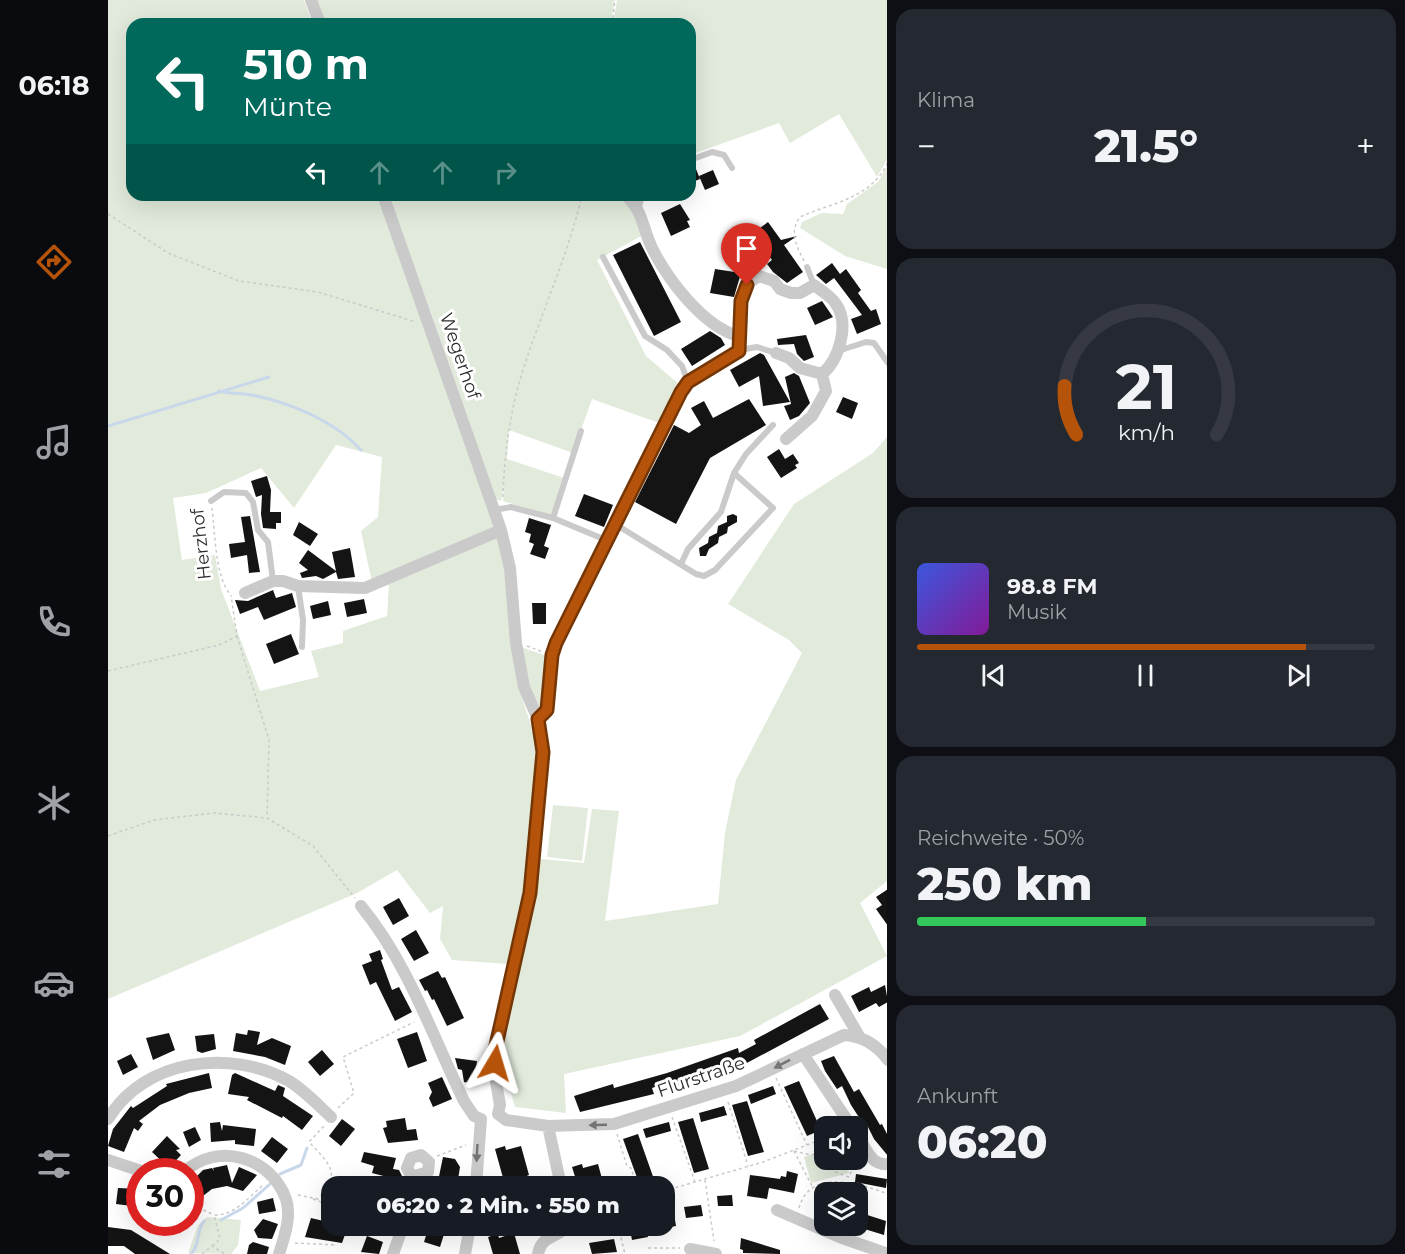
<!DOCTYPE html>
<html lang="de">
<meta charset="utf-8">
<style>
body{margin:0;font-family:Montserrat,sans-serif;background:#242831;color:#f1f3f6;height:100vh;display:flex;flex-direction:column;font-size:22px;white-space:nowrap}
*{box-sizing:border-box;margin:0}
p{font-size:20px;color:#9ea1a6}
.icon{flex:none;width:33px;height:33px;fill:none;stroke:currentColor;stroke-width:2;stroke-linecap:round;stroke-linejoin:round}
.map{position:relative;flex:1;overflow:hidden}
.drawer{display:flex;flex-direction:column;gap:9px;padding:9px;background:#0d0f14;width:518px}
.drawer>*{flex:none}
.banner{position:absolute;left:18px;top:18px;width:570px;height:183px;border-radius:18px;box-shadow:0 6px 24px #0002;background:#00695c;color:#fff;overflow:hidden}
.fabs{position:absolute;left:706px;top:1116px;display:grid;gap:12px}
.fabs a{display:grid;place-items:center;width:54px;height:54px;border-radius:12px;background:#171b24;box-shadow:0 6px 24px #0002;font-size:30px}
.speed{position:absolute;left:18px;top:1158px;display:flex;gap:12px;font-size:30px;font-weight:700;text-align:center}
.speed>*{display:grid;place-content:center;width:78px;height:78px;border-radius:50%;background:#171b24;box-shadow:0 6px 24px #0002;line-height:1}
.speed .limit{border:9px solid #d22;background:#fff;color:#111}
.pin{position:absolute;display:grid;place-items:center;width:51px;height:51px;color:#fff;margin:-62px -26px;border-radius:50% 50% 50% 0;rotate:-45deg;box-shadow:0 0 6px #0007}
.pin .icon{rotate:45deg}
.me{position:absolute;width:66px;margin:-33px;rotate:7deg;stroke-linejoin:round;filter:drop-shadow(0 0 4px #0008)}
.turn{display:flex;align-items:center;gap:21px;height:126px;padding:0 18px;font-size:27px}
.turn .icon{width:78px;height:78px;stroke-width:2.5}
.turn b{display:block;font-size:42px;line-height:51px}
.lanes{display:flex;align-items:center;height:57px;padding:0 18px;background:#0003;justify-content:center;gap:30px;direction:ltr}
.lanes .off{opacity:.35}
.big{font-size:45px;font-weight:800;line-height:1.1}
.drawer .widget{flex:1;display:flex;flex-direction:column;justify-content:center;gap:9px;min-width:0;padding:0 21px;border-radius:18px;background:#242831}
.drawer .dial{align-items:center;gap:0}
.dial svg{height:156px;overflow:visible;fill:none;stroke:#363941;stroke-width:7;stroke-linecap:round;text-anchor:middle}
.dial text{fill:#f1f3f6;stroke:none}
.song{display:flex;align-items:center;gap:18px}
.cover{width:72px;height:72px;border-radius:9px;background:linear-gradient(135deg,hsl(230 70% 55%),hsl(290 70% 35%))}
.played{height:6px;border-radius:3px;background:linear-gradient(90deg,#b45309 85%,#363941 85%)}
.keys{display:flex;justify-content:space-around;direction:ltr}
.heat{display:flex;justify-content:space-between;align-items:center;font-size:33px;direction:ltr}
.charge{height:9px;border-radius:4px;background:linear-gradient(90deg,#34c759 50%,#363941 0)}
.trip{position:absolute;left:213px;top:1176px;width:354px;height:60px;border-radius:18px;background:#171b24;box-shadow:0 6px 24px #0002;font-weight:800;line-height:60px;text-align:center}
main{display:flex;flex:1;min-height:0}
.menu{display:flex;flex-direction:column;width:108px;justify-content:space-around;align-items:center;background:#090b0e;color:#9ea1a6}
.menu .icon{width:42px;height:42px}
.menu .selected{color:#b45309}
.menu b{font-size:27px;color:#f1f3f6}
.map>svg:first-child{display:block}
</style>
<main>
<nav class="menu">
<b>06:18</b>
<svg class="icon selected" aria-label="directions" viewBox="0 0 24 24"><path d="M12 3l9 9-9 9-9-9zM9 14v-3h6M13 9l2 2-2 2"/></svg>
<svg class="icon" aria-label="music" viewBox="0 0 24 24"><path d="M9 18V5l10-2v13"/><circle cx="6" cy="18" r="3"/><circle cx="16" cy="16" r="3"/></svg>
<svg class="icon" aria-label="phone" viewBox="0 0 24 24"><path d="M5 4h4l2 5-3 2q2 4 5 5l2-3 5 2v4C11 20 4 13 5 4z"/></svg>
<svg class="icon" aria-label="climate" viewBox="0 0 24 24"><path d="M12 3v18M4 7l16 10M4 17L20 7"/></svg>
<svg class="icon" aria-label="car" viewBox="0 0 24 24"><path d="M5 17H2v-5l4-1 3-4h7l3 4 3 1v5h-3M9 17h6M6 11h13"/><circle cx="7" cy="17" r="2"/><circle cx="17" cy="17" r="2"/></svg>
<svg class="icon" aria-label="filters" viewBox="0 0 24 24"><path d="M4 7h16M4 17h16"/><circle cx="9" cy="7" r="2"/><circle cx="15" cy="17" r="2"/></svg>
</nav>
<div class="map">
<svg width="780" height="1254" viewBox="0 0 780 1254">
<rect width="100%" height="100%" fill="#fff"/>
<path fill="#e1eadb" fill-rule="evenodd" d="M0,0H196L205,24H24V195H269L313,311L385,523L401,585L414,698L428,740L429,762L417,897L401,964L344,960L332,939L335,906L322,913L289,870L249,893L0,999ZM228,445L274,457L270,517L253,531L265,587L281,585L279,616L235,631V643L203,651L211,677L152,691L113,589L107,555L74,560L65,498L98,493L153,468L186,508Z
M208,0H507L502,24H217Z
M509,0H779L780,158L769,177L731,114L682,143L671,123L582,155V24H505Z
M779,166V269L737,256L692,228L694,222L714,213L735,214L739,204L770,182Z
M280,195H514L537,234L489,260L538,356L572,385L554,424L484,399L465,453L401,430L399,459L456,478L444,516L395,501L396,486L393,501L386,499L324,315Z
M779,437V881L752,903L779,956L632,1036L456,1074L458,1113L407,1107L401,1086L393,1087L390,1071L433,859L476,863L484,809L511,811L497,921L610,904L617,833L628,780L694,653L681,640L620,604L686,504L765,453Z
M413,647L439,656L438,700L437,705L430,708L423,694Z
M445,805L480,808L474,861L439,857Z
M717,1150V1160H739L741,1173L703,1183L696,1157Z
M99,1217L133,1220L130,1245L123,1254L80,1253L90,1225Z"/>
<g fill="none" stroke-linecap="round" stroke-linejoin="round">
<path stroke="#c8d8ea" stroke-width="3" d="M111,391C123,394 136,393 149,396C185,404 228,422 253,450
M0,426L161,377
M172,1174L193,1165L199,1148
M113,1220L135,1208L162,1184
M83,1254C92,1246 88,1231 96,1221"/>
</g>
<path fill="#141414" d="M586,164L592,179L582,183V165Z
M605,170L611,184L597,190L591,176Z
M572,204L582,220L579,221L582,227L563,236L553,213Z
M660,222L673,240L689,236L676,245L695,272L679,283L665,272L659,264L664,260L644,234Z
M532,242L573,322L546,336L505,255Z
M724,263L732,274L738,269L753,290L750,293L763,311L768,309L773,324L749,334L743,319L754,315L726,278L718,284L708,275Z
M607,269L633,273L626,297L602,293Z
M714,301L725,317L707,325L699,308Z
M602,331L613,338L617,345L584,366L573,349Z
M698,335L706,357L696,361L689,354L686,344L670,345L669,339Z
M652,353L656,355L682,402L655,406L651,376L631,387L622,370Z
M686,373L691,376L702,403L691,416L682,420L676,406L683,404L677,377Z
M735,397L750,403L744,419L728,412Z
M641,399L658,425L602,458L568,524L527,502L566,425L581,433L593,425L583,408L596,401L605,418Z
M671,449L677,459L685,454L691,463L687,465L689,468L673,478L659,457Z
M159,476L163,490L162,512H173V523H168V529L155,528L153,514L154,495L148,497L143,481Z
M476,494L505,505L496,527L467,516Z
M625,514L629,516V522L620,527L619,533L611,537L610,543L601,549L598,556H592L591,548L600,543L601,537L609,533L610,526L619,522V516Z
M142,516L152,572L141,573L139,555L123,558L121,544L137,542L133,517Z
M421,518L443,525L436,546L441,548L437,559L422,554L426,544L421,542L423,534L417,532Z
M191,522L210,534L202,546L185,535Z
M242,548L247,577L230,579L228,572L215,579L208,576L194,578L192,573L200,570L191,563L200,550L228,571L224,552Z
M165,590L168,598L184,593L188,607L156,620L150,607L132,614L127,600L140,601Z
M256,599L259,613L239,617L236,603Z
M220,601L223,615L205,619L202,606Z
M424,603H438V624H425Z
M183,634L191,654L166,664L158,644Z
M780,889V926L768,909L774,905L768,897Z
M291,898L301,916L285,925L275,907Z
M308,930L321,953L306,961L293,939Z
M272,950L275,959L273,960L284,990L291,987L304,1012L287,1021L268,982L262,985L254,965L264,961L261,954Z
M330,971L334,978L337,977L356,1018L339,1026L326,999L324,1000L319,990L317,991L311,980Z
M777,985L780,1002L771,1007L768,1003L751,1012L743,996L761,987L763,992Z
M712,1004L721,1019L637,1064L563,1089L561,1082L544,1088L546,1094L472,1112L466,1096L505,1084L506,1088L559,1073L630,1048L631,1053L648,1044L646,1040Z
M140,1030L152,1032L149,1045L164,1038L183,1046L177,1065L157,1057L125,1051L128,1033L139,1035Z
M309,1032L319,1061L300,1068L289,1039Z
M61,1033L67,1050L45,1060L38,1038Z
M106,1034L108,1049L94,1053L89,1051L87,1036Z
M214,1050L226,1064L212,1076L200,1062Z
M23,1054L30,1067L15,1075L9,1061Z
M726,1056L746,1092L751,1089L772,1125L774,1124L780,1136V1156L766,1139L757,1121L754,1122L743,1105L734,1086L729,1089L717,1071L713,1061Z
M347,1058L369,1061L366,1084L356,1082L354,1070L350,1069Z
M101,1073L104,1088L81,1093L52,1105L31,1121L35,1124L30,1131L26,1128L16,1152L0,1146L5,1129L23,1106L25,1108L59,1086L58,1084Z
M127,1073L167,1091L170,1085L177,1088L175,1096L205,1116L194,1130L175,1116L174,1118L139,1100L141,1097L120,1094L124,1075Z
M334,1077L344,1099L325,1107L321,1098L324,1092L320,1083Z
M691,1081L713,1130L699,1136L676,1087Z
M665,1086L668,1094L643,1104L640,1095Z
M639,1101L656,1152L640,1156L624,1105Z
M616,1106L619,1115L593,1122L591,1113Z
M297,1118L299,1130L308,1129L310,1140L280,1143L275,1128L279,1127L278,1121Z
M585,1118L601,1169L586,1173L570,1122Z
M234,1119L247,1129L233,1146L221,1136Z
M112,1122L114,1131L115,1125L148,1129L146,1146L127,1144V1140L103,1142L102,1123Z
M561,1122L563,1131L538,1138L535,1129Z
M87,1127L93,1140L81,1147L75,1132Z
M530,1134L548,1185L542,1186H532L515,1139Z
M59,1136L72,1149L68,1150L73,1155L61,1168L44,1152Z
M164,1137L180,1149L169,1163L153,1151Z
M397,1146L398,1150L413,1146L421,1175L397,1185L387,1149Z
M256,1152L288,1158L285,1169L291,1170L295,1178L293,1186H285L287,1179L264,1173L266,1166L253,1162Z
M335,1157L347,1159L352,1167L349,1186H329Z
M474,1164L475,1168L490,1164L496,1186H470L464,1167Z
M119,1165L124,1183L131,1167L149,1175L135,1191L119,1186L104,1189L91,1199L82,1191V1183L95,1170L104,1168L106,1171L105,1168Z
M679,1171L690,1174L686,1193L661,1188L659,1199L639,1196L642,1175L672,1179L673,1176L678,1177Z
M748,1174L779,1179L778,1188L747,1182Z
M10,1188L32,1189V1207L8,1204Z
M624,1195L625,1206H610L609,1196Z
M709,1197L717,1198V1213L707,1211Z
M165,1198L168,1211L151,1214L149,1202Z
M593,1205L595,1216L578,1218L576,1207Z
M750,1212L778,1221L776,1235L750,1227Z
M566,1214L568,1226L556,1228V1216Z
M203,1218L224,1223V1226H240L234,1243L197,1237Z
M155,1219L170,1224L164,1239L150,1238L146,1230Z
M321,1226L338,1228L332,1247L316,1242Z
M538,1226L540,1237L524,1240L522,1229Z
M0,1227L23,1230L62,1254H27L16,1246H0Z
M406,1233L412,1254H385L380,1237L390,1234L391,1238Z
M259,1236L275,1242L271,1254L253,1252Z
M633,1238L672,1250V1254L635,1253V1250L632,1249Z
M506,1239L509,1252L484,1254L481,1243Z
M145,1242L161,1247L159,1254H139L141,1245Z"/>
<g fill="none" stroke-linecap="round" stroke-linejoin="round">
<path stroke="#cacaca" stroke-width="1.5" stroke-dasharray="3 3" stroke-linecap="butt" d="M504,24L507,0
M0,214L60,253L131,281L210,292L308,322
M696,261C688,245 681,232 692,217C725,202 763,199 780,162
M395,497C396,459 401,420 411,383C430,319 459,260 474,195
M104,508C107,531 107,576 122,594
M129,636L161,740L159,817
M419,646L435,652
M0,671L111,645L129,636L123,595
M0,836L46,820L106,813L159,818L205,846L247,898
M668,1078L699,1145
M620,1102L640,1166
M230,1108L246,1093L235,1057L306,1022
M564,1117L587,1182
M509,1134L519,1166L523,1168L527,1180
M686,1151L704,1186
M686,1151L703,1155L717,1151
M329,1156L358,1145
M725,1160L727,1172L741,1177L748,1160
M597,1180L606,1241
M556,1191L655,1162L717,1138
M190,1195L210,1199C235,1175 221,1163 201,1142L216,1126
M82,1198L93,1209L106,1215
M205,1199L224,1206
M691,1208C702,1168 750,1183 780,1194
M510,1226L517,1254
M187,1243L228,1245
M104,1246L112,1239L106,1215C126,1216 140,1198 155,1185
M540,1248H572
M94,1254L104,1246L117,1254"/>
<path stroke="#cacaca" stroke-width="6" d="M582,160L604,152L616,155L624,168
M531,207L534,195
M495,257L537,336L559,350L574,366L580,382
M699,267L706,285
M632,350L649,347L668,353
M730,351L758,342L766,343L780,363
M473,431L445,518L498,540
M103,501L116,492L138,493L145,502L150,530L160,542L165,581
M386,510L403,507L445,518
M507,524L588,574L596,576L607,570L665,508L626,473
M573,564L580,549L613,512L626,473L638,454L665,425
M190,586L195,620L194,647"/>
<path stroke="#cacaca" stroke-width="12" d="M203,0L212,24
M275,195L393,530L402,568L408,643L416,687L430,719L435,752L422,893L387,1050V1076L392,1105L390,1114
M518,195C536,213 534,227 544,248C560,280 595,326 630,336
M678,439L704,416L718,391L714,374
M137,593L165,581H175L190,586L257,588L393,530
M430,719C446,706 441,664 448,643L573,392L580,382L631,351L633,301L639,284L651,276L666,281L672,289L683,293H692L706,285C713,291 722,295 728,304C742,324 731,360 714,374L692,368L681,358L668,353
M253,906C300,963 324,1035 356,1101L366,1116L373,1119
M727,995L751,1036
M695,1054L743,1126
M390,1114L398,1120L440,1126L506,1124L628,1086L736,1035C755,1036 769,1045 780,1060
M0,1119C36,1059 122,1048 181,1081C196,1090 210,1105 223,1117
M440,1126L453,1186
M750,1136C758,1148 763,1166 780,1164
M0,1160L36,1172
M76,1172C110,1141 163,1157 178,1199C184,1216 176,1238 171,1254
M302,1186L304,1177L299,1168L303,1158L313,1155L321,1162L320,1172L304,1177
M368,1186L373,1119
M669,1210L734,1238L780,1254
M582,1249L608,1254
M285,1254L295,1226
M357,1254L362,1226
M430,1254C433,1235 450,1238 460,1226"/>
</g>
<defs><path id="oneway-solid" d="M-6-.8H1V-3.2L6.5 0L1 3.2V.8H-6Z" transform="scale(1.5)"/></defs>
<g fill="#747474">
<use href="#oneway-solid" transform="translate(674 1064) rotate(153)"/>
<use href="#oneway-solid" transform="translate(490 1125) rotate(178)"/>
<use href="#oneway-solid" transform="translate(369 1153) rotate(93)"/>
</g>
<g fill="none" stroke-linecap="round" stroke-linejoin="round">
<defs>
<path id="route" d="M387,1063V1050L422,893L435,752L430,719L439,710L444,655L448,643L573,392L580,382L631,351L633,301L639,285"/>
</defs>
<use href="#route" stroke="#753606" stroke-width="15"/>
<use href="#route" stroke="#b45309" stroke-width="10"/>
</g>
<g text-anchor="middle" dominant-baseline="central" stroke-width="6" stroke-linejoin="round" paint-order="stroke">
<g font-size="18" fill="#2d2d2d" stroke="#fff">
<text transform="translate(352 356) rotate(71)">Wegerhof</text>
<text transform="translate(93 544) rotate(-96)">Herzhof</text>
<text transform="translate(593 1077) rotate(-19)">Flurstraße</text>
</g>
</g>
</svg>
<div class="fabs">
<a><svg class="icon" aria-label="sound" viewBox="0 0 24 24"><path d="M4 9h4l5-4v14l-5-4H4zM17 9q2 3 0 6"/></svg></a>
<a><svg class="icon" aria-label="layers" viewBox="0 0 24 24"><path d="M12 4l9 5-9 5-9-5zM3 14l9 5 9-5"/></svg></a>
</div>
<div class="speed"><div class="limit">30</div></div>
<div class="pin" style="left:639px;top:285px;background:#d93025"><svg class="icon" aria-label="arrive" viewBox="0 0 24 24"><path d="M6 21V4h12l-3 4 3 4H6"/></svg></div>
<svg class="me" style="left:387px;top:1063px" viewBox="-20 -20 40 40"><path d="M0-17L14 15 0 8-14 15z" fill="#b45309" stroke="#fff" stroke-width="4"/></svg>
<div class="trip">06:20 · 2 Min. · 550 m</div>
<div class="banner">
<div class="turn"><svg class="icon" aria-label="left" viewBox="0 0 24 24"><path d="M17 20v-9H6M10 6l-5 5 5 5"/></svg><div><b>510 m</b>Münte</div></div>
<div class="lanes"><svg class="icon" aria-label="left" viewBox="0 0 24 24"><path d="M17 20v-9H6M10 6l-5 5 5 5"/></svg><svg class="icon off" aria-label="ahead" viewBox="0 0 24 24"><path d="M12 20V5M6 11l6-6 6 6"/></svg><svg class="icon off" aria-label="ahead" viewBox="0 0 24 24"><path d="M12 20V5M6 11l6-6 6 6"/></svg><svg class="icon off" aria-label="right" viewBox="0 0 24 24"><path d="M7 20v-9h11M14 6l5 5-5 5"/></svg></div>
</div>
</div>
<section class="drawer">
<div class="widget"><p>Klima</p>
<div class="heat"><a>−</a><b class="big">21.5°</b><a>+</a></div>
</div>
<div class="widget dial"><svg viewBox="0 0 100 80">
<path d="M14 69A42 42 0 1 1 86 69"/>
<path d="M14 69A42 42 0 0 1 8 44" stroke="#b45309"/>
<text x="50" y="56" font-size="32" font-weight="700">21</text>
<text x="50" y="72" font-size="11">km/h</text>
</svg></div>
<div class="widget">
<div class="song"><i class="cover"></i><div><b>98.8 FM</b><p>Musik</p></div></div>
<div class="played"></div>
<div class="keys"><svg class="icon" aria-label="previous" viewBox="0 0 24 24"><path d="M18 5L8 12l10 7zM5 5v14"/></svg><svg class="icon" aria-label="pause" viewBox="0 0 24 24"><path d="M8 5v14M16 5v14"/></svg><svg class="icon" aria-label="next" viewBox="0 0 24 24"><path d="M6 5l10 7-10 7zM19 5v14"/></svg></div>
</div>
<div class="widget"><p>Reichweite · 50%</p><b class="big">250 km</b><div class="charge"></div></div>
<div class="widget"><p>Ankunft</p><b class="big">06:20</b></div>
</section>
</main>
